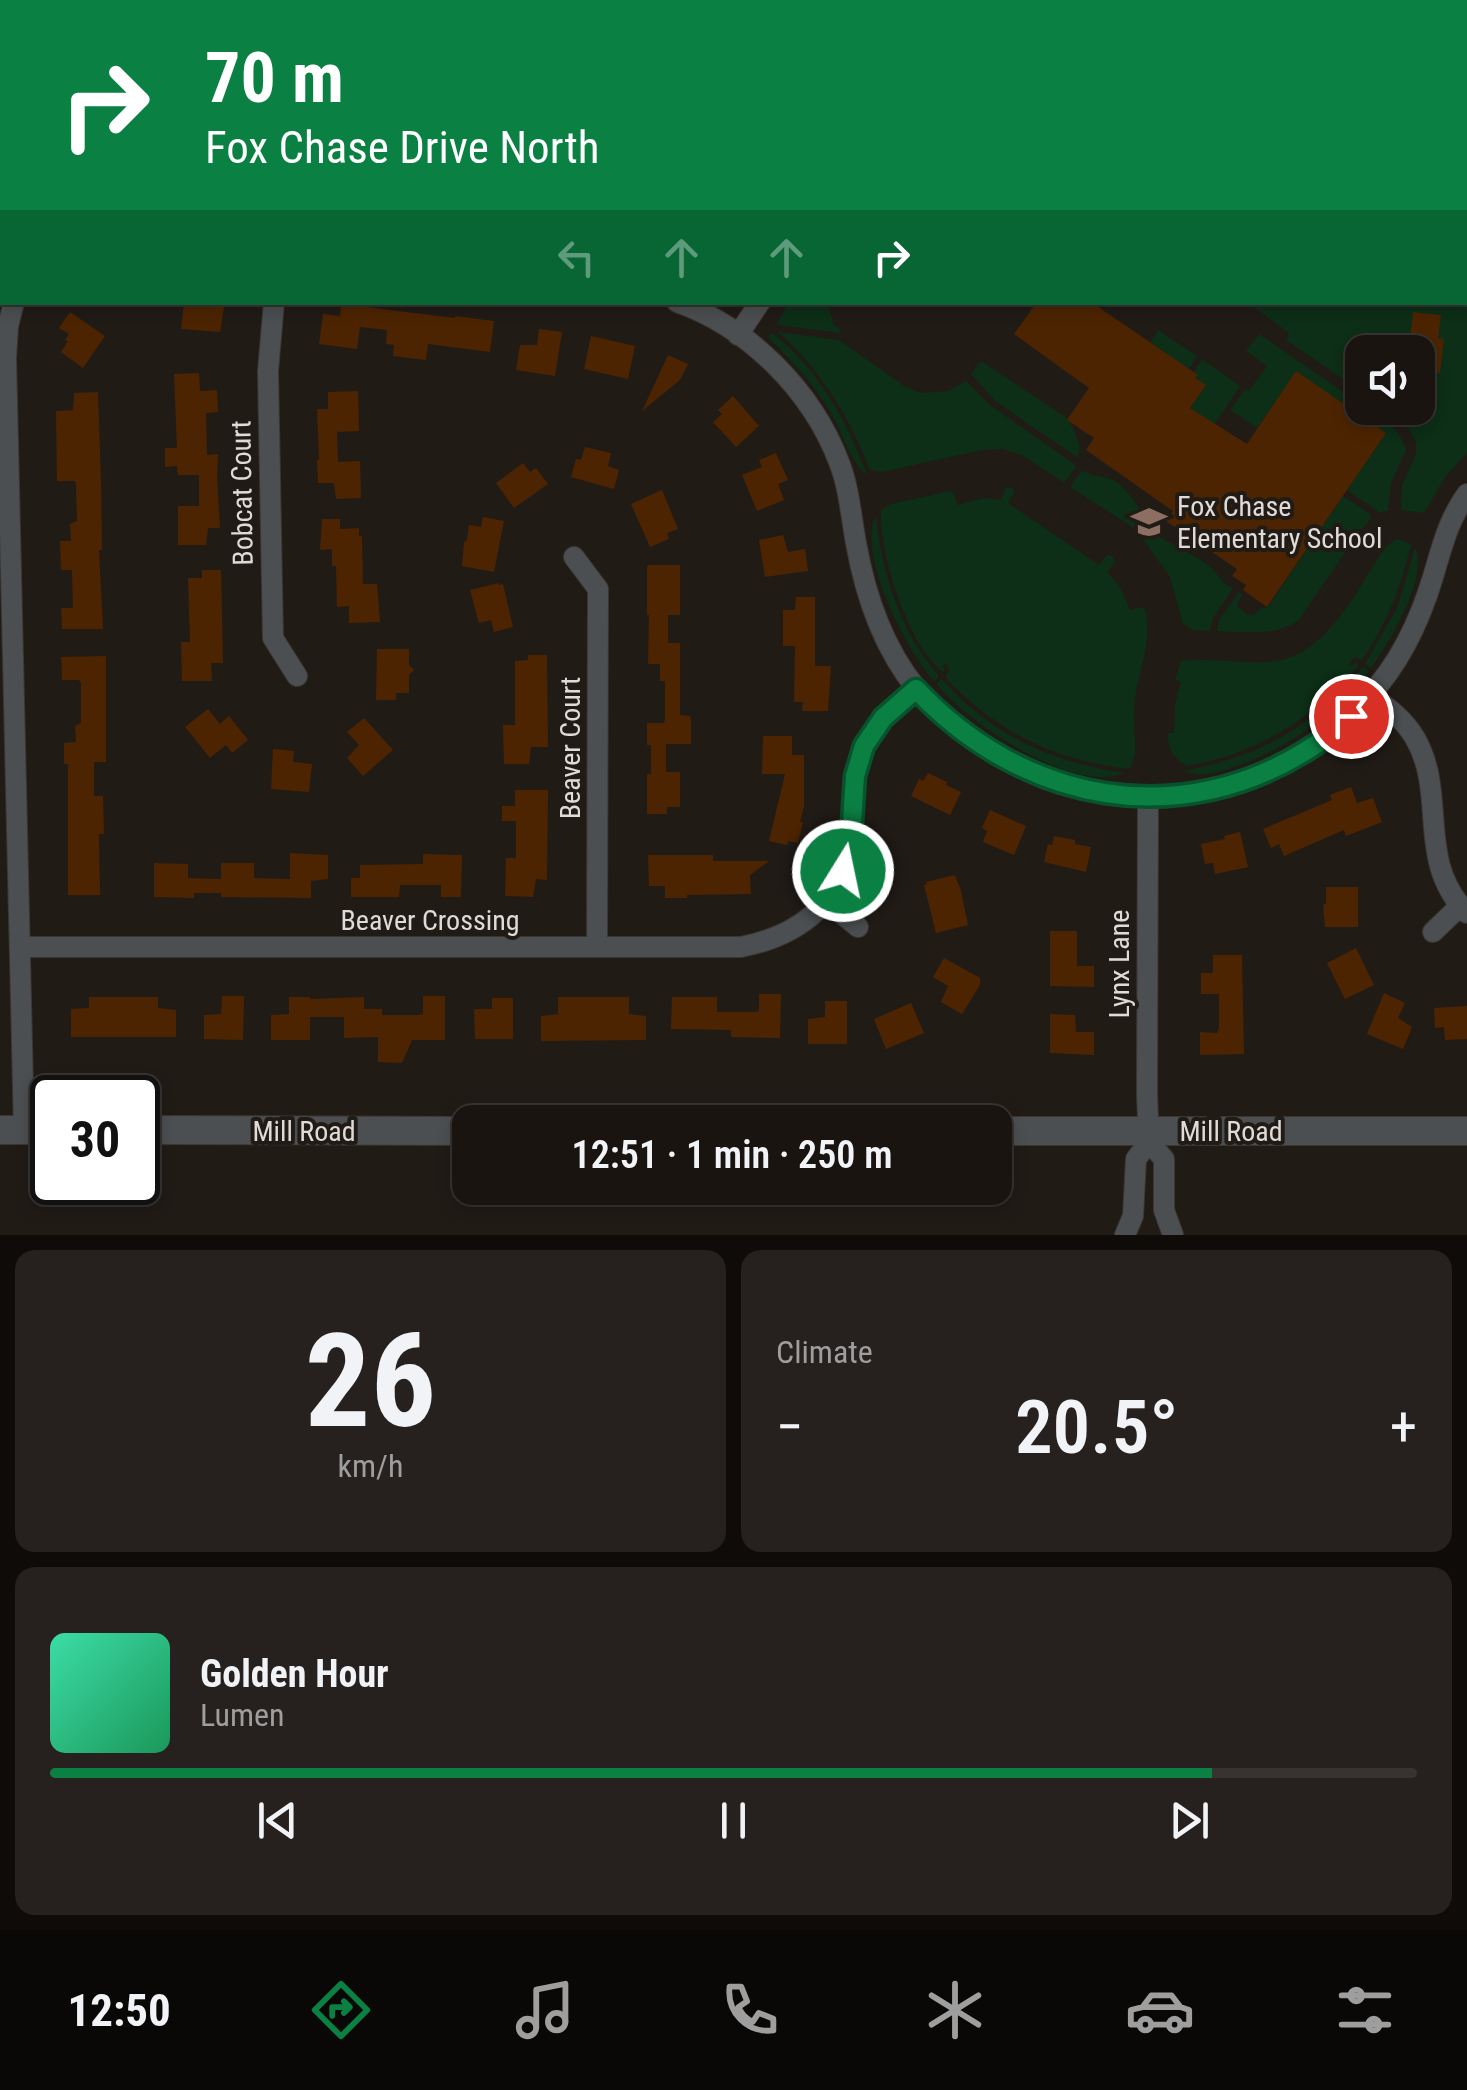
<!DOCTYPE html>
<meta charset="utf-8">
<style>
body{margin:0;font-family:"Roboto Condensed",sans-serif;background:#26211e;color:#f1f3f6;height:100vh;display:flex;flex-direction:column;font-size:38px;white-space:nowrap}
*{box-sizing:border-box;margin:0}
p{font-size:32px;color:#9f9e9f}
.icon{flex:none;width:55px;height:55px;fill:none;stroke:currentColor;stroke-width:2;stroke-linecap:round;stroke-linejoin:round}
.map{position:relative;height:1235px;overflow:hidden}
.sheet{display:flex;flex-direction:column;gap:15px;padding:15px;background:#0e0b09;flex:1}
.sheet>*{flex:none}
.top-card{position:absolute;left:0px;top:0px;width:1468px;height:305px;box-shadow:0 5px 15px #0003,0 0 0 2px #373330;background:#0b8043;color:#fff;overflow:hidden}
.tools{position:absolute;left:1345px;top:335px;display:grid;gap:20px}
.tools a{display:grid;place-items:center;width:90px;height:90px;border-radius:20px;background:#191410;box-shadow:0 5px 15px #0003,0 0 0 2px #373330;font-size:50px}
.speed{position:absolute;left:30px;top:1075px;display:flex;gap:20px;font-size:50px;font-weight:700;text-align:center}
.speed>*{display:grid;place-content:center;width:130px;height:130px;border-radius:50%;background:#191410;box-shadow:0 5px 15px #0003,0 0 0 2px #373330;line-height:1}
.speed .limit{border:5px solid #111;border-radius:15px;background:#fff;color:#111}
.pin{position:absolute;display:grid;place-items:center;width:85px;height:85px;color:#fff;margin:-42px;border:5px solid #fff;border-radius:50%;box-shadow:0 2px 10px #0007}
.me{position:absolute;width:110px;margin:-55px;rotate:10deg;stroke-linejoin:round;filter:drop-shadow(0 0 8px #0008)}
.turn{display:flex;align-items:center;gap:35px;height:210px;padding:0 40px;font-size:45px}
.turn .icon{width:130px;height:130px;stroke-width:2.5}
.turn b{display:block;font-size:70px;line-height:85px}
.lanes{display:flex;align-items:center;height:95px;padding:0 40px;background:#0003;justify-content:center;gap:50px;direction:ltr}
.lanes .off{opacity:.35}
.big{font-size:75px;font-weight:600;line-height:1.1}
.sheet .card{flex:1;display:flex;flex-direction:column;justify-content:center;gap:15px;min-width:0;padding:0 35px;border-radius:20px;background:#26211e}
.sheet .dial{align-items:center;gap:0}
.dial b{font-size:130px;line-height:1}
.song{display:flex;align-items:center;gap:30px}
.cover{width:120px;height:120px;border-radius:15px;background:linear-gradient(135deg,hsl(160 70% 55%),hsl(150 70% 35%))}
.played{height:10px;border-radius:5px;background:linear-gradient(90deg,#0b8043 85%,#373330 85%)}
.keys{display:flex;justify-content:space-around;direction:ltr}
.heat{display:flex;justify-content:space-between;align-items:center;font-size:55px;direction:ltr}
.sheet .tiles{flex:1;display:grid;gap:15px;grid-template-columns:1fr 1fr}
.card:last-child{grid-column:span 2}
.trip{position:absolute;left:452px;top:1105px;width:560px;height:100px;border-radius:20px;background:#191410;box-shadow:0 5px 15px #0003,0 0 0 2px #373330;font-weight:600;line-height:100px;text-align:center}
.menu{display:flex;height:160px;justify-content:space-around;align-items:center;background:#0a0806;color:#9f9e9f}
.menu .icon{width:70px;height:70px}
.menu .current{color:#0b8043}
.menu b{font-size:45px;color:#f1f3f6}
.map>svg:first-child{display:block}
</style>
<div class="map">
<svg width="1467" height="1235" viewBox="0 0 1467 1235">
<rect width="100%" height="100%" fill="#211b16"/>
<path fill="#0d2e17" d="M818,0H1467V453L1445,477L1424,513L1401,510L1402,485L1416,454V442L1406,424L1384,408H1418V352H1362V392L1286,340L1289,333L1248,303L1465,302V2H818Z
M788,303H828L833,323L842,333L777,325Z
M1158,330L1197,356L1189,369L1150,342Z
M778,332L839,340L906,387L920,393L948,391L966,381L990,405L1074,464L1076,468L1064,483L1022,455L1002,449L982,450L882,472L870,470C849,416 821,370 778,332Z
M772,333C818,369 847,420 867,475C849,461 843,432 831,413C815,385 793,362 770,339L768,336Z
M1259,334L1362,405V408C1382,414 1401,430 1406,451L1391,483L1388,510L1380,513L1347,490L1386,433L1296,372L1257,428L1230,410L1245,389L1249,391L1267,366L1246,351Z
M1202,359L1240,386L1214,425L1190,408L1205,386L1195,378L1197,375L1194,372Z
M981,361L1068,419C1073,426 1076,437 1080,447L1078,458L995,401L971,374Z
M1082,470C1092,477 1104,475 1115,481C1125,488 1138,504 1143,515L1134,528L1070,487Z
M1011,487L1015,491L1008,503L1099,565L1107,555L1112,556L1115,562L1107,572L1119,585L1130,610L1142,607L1145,609C1154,649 1134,676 1134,714C1133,732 1140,754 1129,769C1056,761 995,731 945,677L950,670L946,664L942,666L945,670L943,672C908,645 879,554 881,510L891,504L950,491L954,494L957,505L984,498L1001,500L1006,488Z
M1343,496L1370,514L1371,519L1361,529L1299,620C1274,637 1246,632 1217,631L1219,620L1239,592L1242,594L1237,606L1246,614L1253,615L1261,608L1268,607Z
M876,516C882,573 900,632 939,676L934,681C907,651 856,554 876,516Z
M1149,527C1159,540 1194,554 1209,566C1219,574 1221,583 1233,588L1213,618L1210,631L1194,630L1183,624L1170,577L1143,539Z
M1397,539L1411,544C1401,587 1387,624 1362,660L1355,657L1349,663L1352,666L1356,662L1358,666C1313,719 1256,754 1187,766C1173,758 1169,750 1167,733H1174L1175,704L1181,682L1175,680L1181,661C1209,657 1239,664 1267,662C1325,660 1356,591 1385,547Z
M1415,548C1429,576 1389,644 1371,668L1365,664L1397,608Z
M1363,667L1369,671C1334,715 1289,748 1237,766C1219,772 1202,778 1184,771C1259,756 1314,727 1363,667Z
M942,679C989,734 1053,763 1125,773C1073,795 969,723 936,684Z"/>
<path fill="#4d2402" d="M184,302H206L210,306L224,307L220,332L181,329Z
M1037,302H1091L1135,332L1198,375L1195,378L1206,385L1190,408L1247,444L1296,371L1386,433L1267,607L1243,590L1246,585L1232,576L1237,569L1166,521L1173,511L1086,450L1094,438L1067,420L1089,388L1014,334Z
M341,304L455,318V316L494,321L490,352L428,344L426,360L393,356L394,345L386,344L387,330L360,327L357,349L319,344L323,314L340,316Z
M70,312L105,336L83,368L61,352L68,341L65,340L69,334L59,328Z
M1413,312L1441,315L1438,338L1444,339L1440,373L1420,370L1422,352L1409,351Z
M539,329L562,332L555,376L516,370L520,345H537Z
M591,336L635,346L628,379L584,369Z
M668,355L688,364L680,380L642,411Z
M199,373L200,391L217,390L218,412L206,413L207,455L218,454L217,476L220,528H208L206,545H178V506H199V475H178L177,466L165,467V448H177L174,374Z
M358,391L359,431L337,432L338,462L360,461L361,498L336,499L334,483H318L317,460H319L317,409H328V392Z
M98,392L101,482L102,550H99L103,629H62L61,608H73L72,570H61L60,541H71L70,524L77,521L76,485L75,481H57L56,411L73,410L74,393Z
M733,396L759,426L736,447L713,422L722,414L718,410Z
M585,447L611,453L608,466L619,470L614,489L571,477L576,459L581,460Z
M776,453L788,480L778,484L784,500L757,511L742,475L762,467L759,460Z
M523,463L530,472L536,468L548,484L514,508L496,483Z
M662,490L678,529L667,533L669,539L650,547L631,504Z
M483,517L504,521L494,572L462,566L464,542L467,540L469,525L481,527Z
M322,519H340V529L359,528V536H362L363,584H377L380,622L349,623V606L337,607L336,566H332V549L320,550Z
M783,535L788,552L805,549L808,571L765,577L759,540Z
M650,565H680V615H668V643H680V715L690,716L691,721V744H666V772H680V807H667V814H647V774H651V745H647V723H664L665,719V681H660V664H648L649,615H647V566Z
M202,570H221L223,663H211L212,681H182L181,642H190L188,578H202Z
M499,583V585L503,584L513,627L494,632L491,620L479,623L470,590Z
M796,597H815V666H831L828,711H802L803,702H794L795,646H783V610H795Z
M377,649H409V665L414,670L409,675V693H396V700H376Z
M528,655H547L548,747H531L529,764H504L503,725H515V661L528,660Z
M106,656V762H94V796H103L104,834H99L100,895H68V764H64V743L76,742L75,726L81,723V683L79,680H62L61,657Z
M208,709L220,724L229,716L248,740L232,753L226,745L210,758L185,727Z
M364,718L393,750L363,776L347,758L359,745L347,732Z
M763,736H792V755H804V806L800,822H803L798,843L788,841L787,845L769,841L785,774H762Z
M273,749L294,751L293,762L312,764L309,792L271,789Z
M928,773L947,782L946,785L961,792L950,815L911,796L919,779L923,781Z
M1351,787L1357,803L1373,798L1382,822L1346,836L1344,830L1284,856L1279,844L1271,848L1263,829L1332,800L1330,795Z
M515,790H548L547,880L536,879L533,897L505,896L506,858H516V821H502V806H515Z
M990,810L1026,826L1014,855L983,842L987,831L982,828Z
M1240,832L1248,867L1215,874L1213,863L1205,864L1201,844L1225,839L1224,836Z
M1054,836L1075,840V844L1091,847L1086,872L1044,862L1048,844L1052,845Z
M290,853L328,855V879L311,881V898L221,897V893H194V898L154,897V863L188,864V878L221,879V863H254V878L290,879Z
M423,854L462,855L461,897H441V885H400L399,897H351V878H360V865L423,864Z
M648,855H713V861H769L750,875L751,894L687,895V898H665V886H649Z
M955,875L961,891L968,925L936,933L924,885L927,884L926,882Z
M1326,887H1358V927H1325L1323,905L1326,903Z
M1050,931H1077V966H1094V987L1050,986Z
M1356,948L1374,985L1345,999L1327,963Z
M1213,955H1242L1244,1054L1200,1055V1032L1217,1033L1219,1029V994H1201V973H1213Z
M944,958L980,978V985L962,1014L941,1002L948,986L933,977Z
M1384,993L1405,1003L1398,1018L1412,1027L1403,1049L1367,1034Z
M759,994H781L780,1038L731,1037V1030L671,1029L672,997H717V1012H755L759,1011Z
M222,996H244L243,1040L204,1039V1015L221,1014Z
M423,996H445V1040H412L402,1063L378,1062V1037L344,1038V1017H310V1040H271V1015L289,1014V997H310V999L364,997V1009H382V1015H419L423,1014Z
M89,997H158V1008L176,1010V1037H71V1009L89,1008Z
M558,997H629V1014L646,1016V1040L541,1041V1016L558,1014Z
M492,998H513V1039H475L474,1009H492Z
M825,1001H847V1044H808V1019L825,1017Z
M911,1003L924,1033L886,1049L874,1019Z
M1467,1006V1039L1445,1040L1444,1027L1435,1028L1434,1008Z
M1050,1014L1075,1015L1076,1032H1094V1055L1050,1053Z"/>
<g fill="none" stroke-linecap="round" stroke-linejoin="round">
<defs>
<path id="minor" d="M446,0H454
M523,0L524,1
M804,2L805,0
M0,217L2,219
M14,302L8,326L6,358L24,1130
M274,302L268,371L273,638L297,676
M677,302C749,327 812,391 839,462C849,487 851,516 856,543C865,594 883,647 916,688C941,719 977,744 1012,762C1023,767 1034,774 1045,779C1160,821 1287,786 1369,696C1400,663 1420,620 1433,577C1442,547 1448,520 1467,494
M738,335L760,302
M574,557L598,589L597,947
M1370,695C1387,707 1404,719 1415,738C1448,795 1415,860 1467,913
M1148,797L1147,1095L1149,1142L1164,1159V1210L1173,1235
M826,901L858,927
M1433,932L1460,906
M20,947H741C802,935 844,900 851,836C855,806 850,773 865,745C877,722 896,705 916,689
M1125,1235L1133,1216L1136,1159L1149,1142"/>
<path id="tertiary" d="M0,1130H52
M138,1130L470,1131
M995,1131H1467"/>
</defs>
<use href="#minor" stroke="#3c3631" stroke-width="22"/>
<use href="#tertiary" stroke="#3c3631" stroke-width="30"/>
<use href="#minor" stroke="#4c4f51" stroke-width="20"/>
<use href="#tertiary" stroke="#4c4f51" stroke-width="28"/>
</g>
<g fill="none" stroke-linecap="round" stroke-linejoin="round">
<defs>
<path id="route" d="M843,871L851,838L855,776L864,746L883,718L916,689C1023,803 1181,834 1315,745C1328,736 1339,725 1351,716"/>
</defs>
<use href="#route" stroke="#07532c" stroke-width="25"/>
<use href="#route" stroke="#0b8043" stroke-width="18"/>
</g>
<defs>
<symbol id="school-bare" viewBox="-9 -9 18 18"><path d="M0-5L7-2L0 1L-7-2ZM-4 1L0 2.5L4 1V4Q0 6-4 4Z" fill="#8d6e63" stroke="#211b16" stroke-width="2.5" paint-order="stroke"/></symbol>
</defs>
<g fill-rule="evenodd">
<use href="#school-bare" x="1124" y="497" width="50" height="50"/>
</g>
<g text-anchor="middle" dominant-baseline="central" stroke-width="8" stroke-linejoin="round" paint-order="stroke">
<g font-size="28" fill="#e0dbd8" stroke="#211b16">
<text transform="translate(242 493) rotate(-91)">Bobcat Court</text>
<text transform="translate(570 748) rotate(-90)">Beaver Court</text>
<text x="430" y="920">Beaver Crossing</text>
<text transform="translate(1119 964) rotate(-90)">Lynx Lane</text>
<text x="304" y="1131">Mill Road</text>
<text x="1231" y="1131">Mill Road</text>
</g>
<g font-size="28" fill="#e0dbd8" stroke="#211b16" text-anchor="start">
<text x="1177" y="506">Fox Chase<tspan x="1177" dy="32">Elementary School</tspan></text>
</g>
</g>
</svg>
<div class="tools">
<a><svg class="icon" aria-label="sound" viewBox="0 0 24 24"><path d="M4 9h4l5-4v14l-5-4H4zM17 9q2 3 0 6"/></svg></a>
</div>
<div class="speed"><div class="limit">30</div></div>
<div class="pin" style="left:1351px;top:716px;background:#d93025"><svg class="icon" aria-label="arrive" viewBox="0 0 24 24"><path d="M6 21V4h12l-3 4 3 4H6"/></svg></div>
<svg class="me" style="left:843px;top:871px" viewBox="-20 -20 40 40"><circle r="17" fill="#0b8043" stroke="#fff" stroke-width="3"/><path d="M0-11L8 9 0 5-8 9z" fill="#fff"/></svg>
<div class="trip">12:51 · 1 min · 250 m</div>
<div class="top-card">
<div class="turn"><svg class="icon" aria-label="right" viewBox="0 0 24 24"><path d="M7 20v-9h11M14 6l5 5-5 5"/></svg><div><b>70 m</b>Fox Chase Drive North</div></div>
<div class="lanes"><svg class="icon off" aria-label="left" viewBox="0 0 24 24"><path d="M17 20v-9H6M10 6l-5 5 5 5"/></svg><svg class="icon off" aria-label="ahead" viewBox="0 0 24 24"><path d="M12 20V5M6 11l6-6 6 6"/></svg><svg class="icon off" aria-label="ahead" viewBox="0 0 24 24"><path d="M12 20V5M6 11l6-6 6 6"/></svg><svg class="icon" aria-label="right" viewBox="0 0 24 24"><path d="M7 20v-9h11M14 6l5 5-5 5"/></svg></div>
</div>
</div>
<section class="sheet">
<div class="tiles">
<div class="card dial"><b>26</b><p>km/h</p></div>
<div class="card"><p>Climate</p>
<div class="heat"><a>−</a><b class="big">20.5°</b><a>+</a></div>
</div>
<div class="card">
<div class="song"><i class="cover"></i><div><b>Golden Hour</b><p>Lumen</p></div></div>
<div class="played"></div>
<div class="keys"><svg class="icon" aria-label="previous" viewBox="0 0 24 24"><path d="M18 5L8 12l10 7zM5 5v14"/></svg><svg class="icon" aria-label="pause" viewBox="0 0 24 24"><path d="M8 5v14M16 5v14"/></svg><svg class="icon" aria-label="next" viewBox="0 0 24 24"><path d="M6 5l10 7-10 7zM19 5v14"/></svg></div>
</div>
</div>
</section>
<nav class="menu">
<b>12:50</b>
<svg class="icon current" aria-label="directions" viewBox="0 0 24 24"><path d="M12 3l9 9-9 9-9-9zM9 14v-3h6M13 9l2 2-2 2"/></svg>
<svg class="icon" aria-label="music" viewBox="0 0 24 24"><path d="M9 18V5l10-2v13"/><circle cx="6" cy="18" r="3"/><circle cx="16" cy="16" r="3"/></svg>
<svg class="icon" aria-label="phone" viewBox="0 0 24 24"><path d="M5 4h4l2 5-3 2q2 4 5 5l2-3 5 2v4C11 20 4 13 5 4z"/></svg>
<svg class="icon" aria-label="climate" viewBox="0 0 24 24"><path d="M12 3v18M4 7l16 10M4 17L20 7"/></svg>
<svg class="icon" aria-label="car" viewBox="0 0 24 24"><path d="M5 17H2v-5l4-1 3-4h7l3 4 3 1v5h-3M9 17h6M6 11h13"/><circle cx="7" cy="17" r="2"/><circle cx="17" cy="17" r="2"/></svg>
<svg class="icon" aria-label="filters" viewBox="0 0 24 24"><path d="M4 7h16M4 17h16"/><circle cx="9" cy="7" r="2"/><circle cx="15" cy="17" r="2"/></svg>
</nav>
